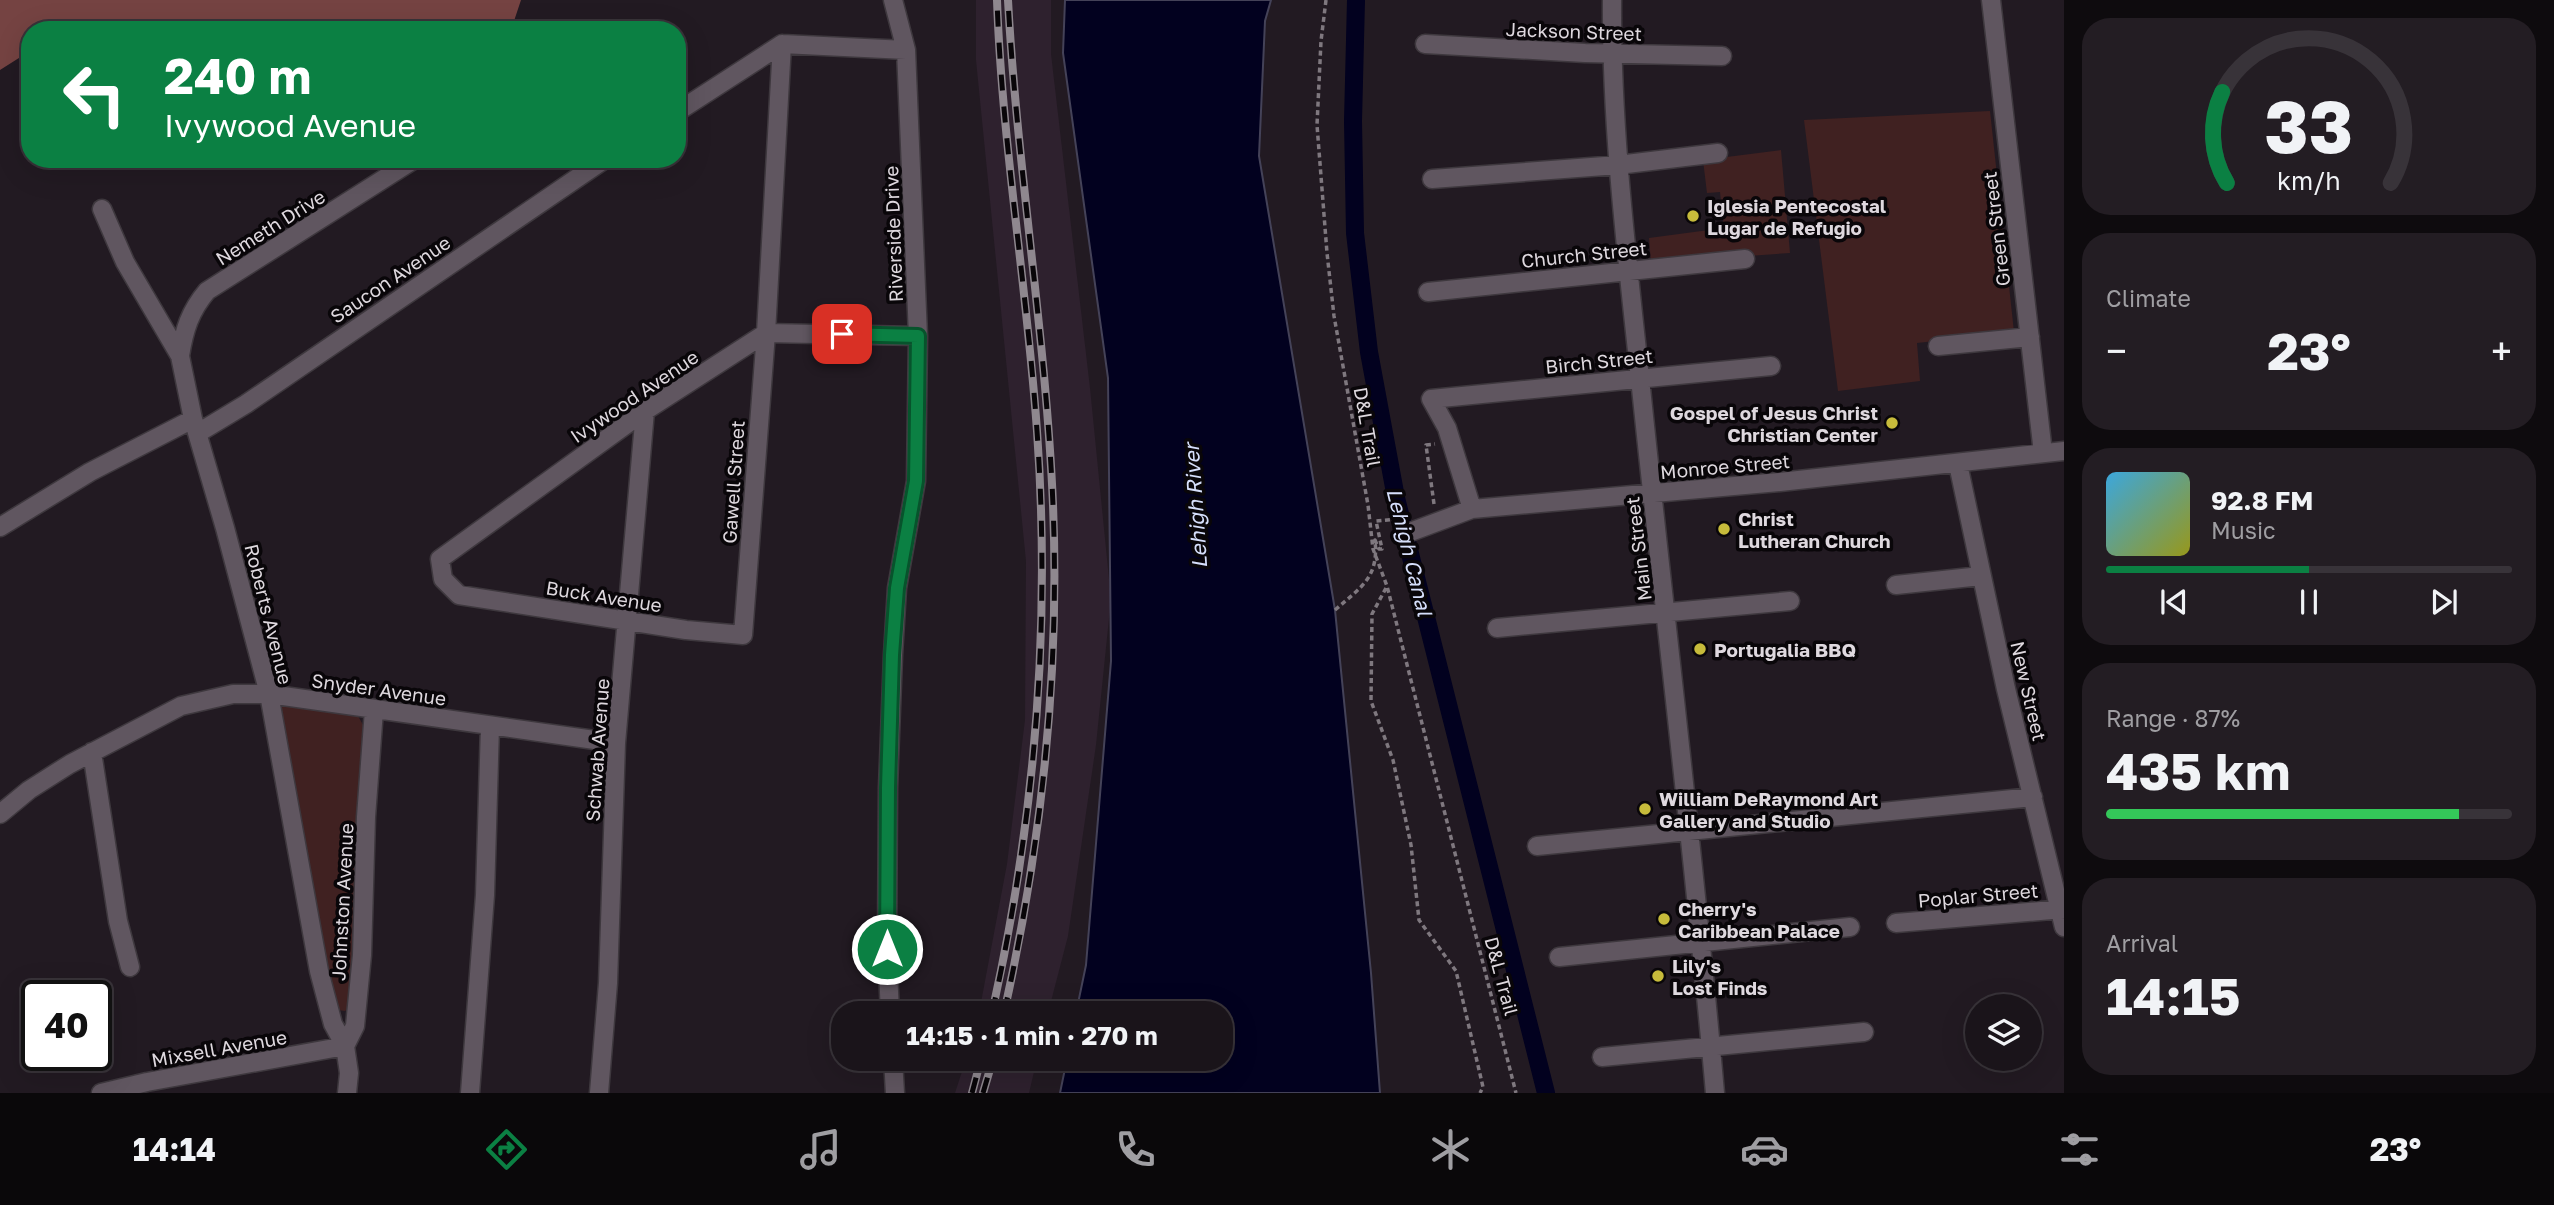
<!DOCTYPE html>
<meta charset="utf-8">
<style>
body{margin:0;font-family:"Golos Text",sans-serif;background:#231d23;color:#f1f3f6;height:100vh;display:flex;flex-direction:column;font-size:26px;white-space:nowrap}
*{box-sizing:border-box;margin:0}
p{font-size:23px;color:#9f9ea2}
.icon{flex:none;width:38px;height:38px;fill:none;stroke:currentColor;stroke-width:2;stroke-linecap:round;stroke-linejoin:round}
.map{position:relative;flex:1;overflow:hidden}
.sheet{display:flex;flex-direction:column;gap:18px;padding:18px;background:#0e0b0e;width:490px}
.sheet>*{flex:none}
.guide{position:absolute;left:21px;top:21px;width:665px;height:147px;border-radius:28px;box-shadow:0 7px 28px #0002,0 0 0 2px #383339;background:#0b8043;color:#fff;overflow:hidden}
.controls{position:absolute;left:1965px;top:994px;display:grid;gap:14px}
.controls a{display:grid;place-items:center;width:77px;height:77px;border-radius:50%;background:#1a141a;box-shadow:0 7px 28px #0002,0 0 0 2px #383339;font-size:35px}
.speed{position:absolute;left:21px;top:980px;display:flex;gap:14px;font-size:35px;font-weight:700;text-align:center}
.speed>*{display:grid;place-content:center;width:91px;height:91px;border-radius:50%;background:#1a141a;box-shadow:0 7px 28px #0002,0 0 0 2px #383339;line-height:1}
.speed .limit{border:4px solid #111;border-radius:10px;background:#fff;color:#111}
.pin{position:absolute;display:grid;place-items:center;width:60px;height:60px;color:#fff;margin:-30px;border-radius:14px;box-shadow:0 4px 10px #0006}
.me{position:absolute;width:77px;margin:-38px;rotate:0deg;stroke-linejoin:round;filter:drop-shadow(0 0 5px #0008)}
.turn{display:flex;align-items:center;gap:24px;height:147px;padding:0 28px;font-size:32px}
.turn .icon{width:91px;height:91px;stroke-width:2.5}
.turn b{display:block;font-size:49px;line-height:60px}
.big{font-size:52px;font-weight:700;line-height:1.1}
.sheet .widget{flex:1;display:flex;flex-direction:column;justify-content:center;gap:10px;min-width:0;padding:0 24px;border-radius:28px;background:#231d23}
.sheet .dial{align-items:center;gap:0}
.dial svg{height:182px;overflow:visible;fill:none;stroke:#383339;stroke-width:7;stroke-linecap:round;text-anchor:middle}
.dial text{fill:#f1f3f6;stroke:none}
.song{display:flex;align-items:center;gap:21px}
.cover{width:84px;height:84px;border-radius:10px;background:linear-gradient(135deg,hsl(200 70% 55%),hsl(60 70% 35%))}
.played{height:7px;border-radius:4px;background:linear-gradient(90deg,#0b8043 50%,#383339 50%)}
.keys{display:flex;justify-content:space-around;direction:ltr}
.heat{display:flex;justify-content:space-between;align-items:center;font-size:38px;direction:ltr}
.charge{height:10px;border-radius:5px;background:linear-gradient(90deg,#34c759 87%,#383339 0)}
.trip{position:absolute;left:831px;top:1001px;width:402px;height:70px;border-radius:28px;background:#1a141a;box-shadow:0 7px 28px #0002,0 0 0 2px #383339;font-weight:700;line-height:70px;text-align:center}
.menu{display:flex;height:112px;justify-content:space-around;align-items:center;background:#0a080a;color:#9f9ea2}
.menu .icon{width:49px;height:49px}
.menu .current{color:#0b8043}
.menu b{font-size:32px;color:#f1f3f6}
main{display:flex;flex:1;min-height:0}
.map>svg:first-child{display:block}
</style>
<main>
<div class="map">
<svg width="2064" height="1093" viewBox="0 0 2064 1093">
<rect width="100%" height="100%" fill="#221a22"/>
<path fill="#2e212e" d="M976,0H1051V54L1090,388L1111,599L1096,745L1068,936L1048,1013H979L1007,864L1025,720L1026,561L976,60Z
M966,1059H1037L1029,1093H955Z"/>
<path fill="#402121" d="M1990,111L2014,332L1917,343L1920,381L1838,391L1804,120Z
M1781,150L1790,253L1651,263L1649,238L1724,228L1720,192L1707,193L1703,160Z
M288,704L358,716L363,725L351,1000L349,1008L345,1011L338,1010L336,1007L279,716L280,707Z"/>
<path fill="#754342" d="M0,0H521L511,30H92L72,25L65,30H30V51L0,70Z"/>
<path fill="#02011f" stroke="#444258" stroke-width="2" d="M1065,0H1271L1265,21L1259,156L1335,610L1371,973L1380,1093H1060L1067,1059H1222V1013H1076L1086,965L1111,661L1108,378L1063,53Z"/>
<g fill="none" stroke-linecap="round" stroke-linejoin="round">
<path stroke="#02011f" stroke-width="18" d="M1356,0L1353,121L1355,233L1369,352L1396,498L1546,1093"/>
<defs>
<path id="minor" d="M1612,0C1611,136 1629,272 1643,407C1667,636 1695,864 1715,1093
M1991,0L2043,453
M782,44L766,333L743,635L686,630L459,595L443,579L440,559L645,411L766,333L918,336
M1425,44L1585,53L1722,56
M677,112L782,44L906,50
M1432,179L1618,165L1718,153
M1428,292L1745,259
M1938,346L2030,337
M180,356C184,330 190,311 207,291L415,159
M198,433L246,404L605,159
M1958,464L2006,689L2064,927
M1472,509L1447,428L1431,399L1771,366
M0,527L90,472L193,419
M1405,534L1472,509L1780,482L2064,451
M1896,585L1981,576
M1497,628L1790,601
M92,752L118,921L130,967
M0,814L29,790L70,764L181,706L233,694H269L616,743
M1537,846L2033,797
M1896,923L2064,909
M1559,957L1850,927
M890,1013L887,949L888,788L893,655L897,588L916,481L918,336L906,50L893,0
M1602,1057L1864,1032
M893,1059L895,1093
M101,1093L147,1082L345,1046L333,1024L319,971L269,694L225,528L193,419L180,356L125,262L102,209
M347,1093L349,1073L345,1046L355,1026L362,955L366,817L374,710
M470,1093L485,895L490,726
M599,1093L608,983L616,743L645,411"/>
</defs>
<use href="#minor" stroke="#3e383e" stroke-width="21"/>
<path stroke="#7f787f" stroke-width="3.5" stroke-dasharray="5 3.5" stroke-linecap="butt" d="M1326,0L1321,41L1317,125L1327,253L1334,316L1368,505L1373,549L1387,586L1516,1093
M1434,504L1426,445L1435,444
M1386,588L1372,614L1371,701L1393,760L1411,845L1419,920L1456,971L1483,1087L1480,1093
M1335,610C1361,587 1379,578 1375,540L1379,549H1382L1376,521L1397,519"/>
<use href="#minor" stroke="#605660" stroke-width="18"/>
<defs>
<path id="rail" d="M992,1013C1035,821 1051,627 1037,431C1027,287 1002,144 997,0
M1004,1013C1041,847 1060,676 1053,505C1046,336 1017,169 1008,0
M972,1093L981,1059
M983,1093L993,1059"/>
</defs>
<use href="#rail" stroke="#8f888f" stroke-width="8"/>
<use href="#rail" stroke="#090609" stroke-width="5" stroke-dasharray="16" stroke-linecap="butt"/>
</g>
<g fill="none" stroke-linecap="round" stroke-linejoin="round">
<defs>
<path id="route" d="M842,334L918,336L916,481L897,588L892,655L888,788L887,949"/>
</defs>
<use href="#route" stroke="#07532c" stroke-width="18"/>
<use href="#route" stroke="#0b8043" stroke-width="12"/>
</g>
<g fill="#c7bb3b" stroke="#090609" stroke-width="2.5">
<circle cx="1693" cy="216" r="7"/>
<circle cx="1892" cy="423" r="7"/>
<circle cx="1724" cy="529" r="7"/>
<circle cx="1700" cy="649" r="7"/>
<circle cx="1645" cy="809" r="7"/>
<circle cx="1664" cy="919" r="7"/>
<circle cx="1658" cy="976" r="7"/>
</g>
<g text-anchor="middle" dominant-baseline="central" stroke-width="7" stroke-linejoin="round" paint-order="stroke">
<g font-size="19" fill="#ded8de" stroke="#090609">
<text transform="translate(1574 31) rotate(2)">Jackson Street</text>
<text transform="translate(270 227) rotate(-32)">Nemeth Drive</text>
<text transform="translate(1996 229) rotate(-97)">Green Street</text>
<text transform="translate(893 234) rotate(-92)">Riverside Drive</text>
<text transform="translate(1584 254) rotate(-6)">Church Street</text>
<text transform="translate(390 279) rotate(-34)">Saucon Avenue</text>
<text transform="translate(1599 361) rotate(-6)">Birch Street</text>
<text transform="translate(634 396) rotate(-34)">Ivywood Avenue</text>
<text transform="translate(1368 427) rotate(80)">D&amp;L Trail</text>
<text transform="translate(1725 466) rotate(-5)">Monroe Street</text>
<text transform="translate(733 482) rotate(-86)">Gawell Street</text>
<text transform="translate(1638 549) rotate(-97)">Main Street</text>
<text transform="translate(604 596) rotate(9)">Buck Avenue</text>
<text transform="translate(269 614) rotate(76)">Roberts Avenue</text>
<text transform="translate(379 689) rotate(8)">Snyder Avenue</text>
<text transform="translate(2029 691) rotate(77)">New Street</text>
<text transform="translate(597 750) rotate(-86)">Schwab Avenue</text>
<text transform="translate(1978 895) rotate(-5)">Poplar Street</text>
<text transform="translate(342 902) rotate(-87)">Johnston Avenue</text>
<text transform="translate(1502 976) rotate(75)">D&amp;L Trail</text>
<text transform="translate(219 1048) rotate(-10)">Mixsell Avenue</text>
</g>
<g font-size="19" font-weight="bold" fill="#ded8de" stroke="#090609" text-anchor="start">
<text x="1707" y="205">Iglesia Pentecostal<tspan x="1707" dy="22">Lugar de Refugio</tspan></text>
<text x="1878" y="412" text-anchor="end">Gospel of Jesus Christ<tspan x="1878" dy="22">Christian Center</tspan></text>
<text x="1738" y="518">Christ<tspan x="1738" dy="22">Lutheran Church</tspan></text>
<text x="1714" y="649">Portugalia BBQ</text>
<text x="1659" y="798">William DeRaymond Art<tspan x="1659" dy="22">Gallery and Studio</tspan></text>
<text x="1678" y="908">Cherry's<tspan x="1678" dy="22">Caribbean Palace</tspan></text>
<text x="1672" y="965">Lily's<tspan x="1672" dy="22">Lost Finds</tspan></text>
</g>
<g font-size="21" font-style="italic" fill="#d6dffb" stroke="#090609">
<text transform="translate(1195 506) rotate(-94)">Lehigh River</text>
<text transform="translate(1410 552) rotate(76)">Lehigh Canal</text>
</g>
</g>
</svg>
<div class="controls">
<a><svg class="icon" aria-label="layers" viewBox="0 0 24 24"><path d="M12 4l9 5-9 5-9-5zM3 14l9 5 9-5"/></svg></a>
</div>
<div class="speed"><div class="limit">40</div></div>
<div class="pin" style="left:842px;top:334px;background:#d93025"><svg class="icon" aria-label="arrive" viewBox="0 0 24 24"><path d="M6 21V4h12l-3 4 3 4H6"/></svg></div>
<svg class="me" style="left:887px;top:949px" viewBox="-20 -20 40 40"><circle r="17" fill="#0b8043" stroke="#fff" stroke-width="3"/><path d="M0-11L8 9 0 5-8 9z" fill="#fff"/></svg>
<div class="trip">14:15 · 1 min · 270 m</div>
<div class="guide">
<div class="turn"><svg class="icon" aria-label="left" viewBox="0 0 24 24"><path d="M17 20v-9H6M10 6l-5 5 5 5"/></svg><div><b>240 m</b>Ivywood Avenue</div></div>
</div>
</div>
<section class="sheet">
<div class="widget dial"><svg viewBox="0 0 100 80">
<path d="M14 69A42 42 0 1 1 86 69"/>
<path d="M14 69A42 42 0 0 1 12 29" stroke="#0b8043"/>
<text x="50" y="56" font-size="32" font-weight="700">33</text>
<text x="50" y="72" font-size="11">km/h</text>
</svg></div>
<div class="widget"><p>Climate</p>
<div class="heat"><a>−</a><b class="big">23°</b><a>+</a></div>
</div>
<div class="widget">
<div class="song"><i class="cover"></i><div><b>92.8 FM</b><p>Music</p></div></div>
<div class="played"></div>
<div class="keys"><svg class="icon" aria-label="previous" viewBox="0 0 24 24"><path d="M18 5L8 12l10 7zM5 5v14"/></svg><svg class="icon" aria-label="pause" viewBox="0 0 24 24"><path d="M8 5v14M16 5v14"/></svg><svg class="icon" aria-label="next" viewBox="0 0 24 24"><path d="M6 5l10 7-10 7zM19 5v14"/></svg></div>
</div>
<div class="widget"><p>Range · 87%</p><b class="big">435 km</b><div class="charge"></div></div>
<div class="widget"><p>Arrival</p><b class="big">14:15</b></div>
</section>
</main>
<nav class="menu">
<b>14:14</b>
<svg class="icon current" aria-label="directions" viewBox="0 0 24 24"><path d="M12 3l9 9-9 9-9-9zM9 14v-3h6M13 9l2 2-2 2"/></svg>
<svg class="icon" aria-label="music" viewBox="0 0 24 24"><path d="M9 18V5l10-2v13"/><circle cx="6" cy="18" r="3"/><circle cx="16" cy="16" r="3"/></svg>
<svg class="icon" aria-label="phone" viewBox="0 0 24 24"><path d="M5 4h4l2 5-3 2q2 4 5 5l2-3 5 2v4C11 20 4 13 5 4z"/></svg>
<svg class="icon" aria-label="climate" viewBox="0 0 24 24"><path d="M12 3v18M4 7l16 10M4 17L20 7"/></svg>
<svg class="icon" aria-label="car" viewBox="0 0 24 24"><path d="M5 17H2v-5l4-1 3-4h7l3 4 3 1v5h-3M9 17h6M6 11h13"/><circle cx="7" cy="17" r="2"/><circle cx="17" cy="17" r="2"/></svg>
<svg class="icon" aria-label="filters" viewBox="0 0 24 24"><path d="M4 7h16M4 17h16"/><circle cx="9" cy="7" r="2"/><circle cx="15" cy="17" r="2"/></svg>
<b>23°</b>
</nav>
